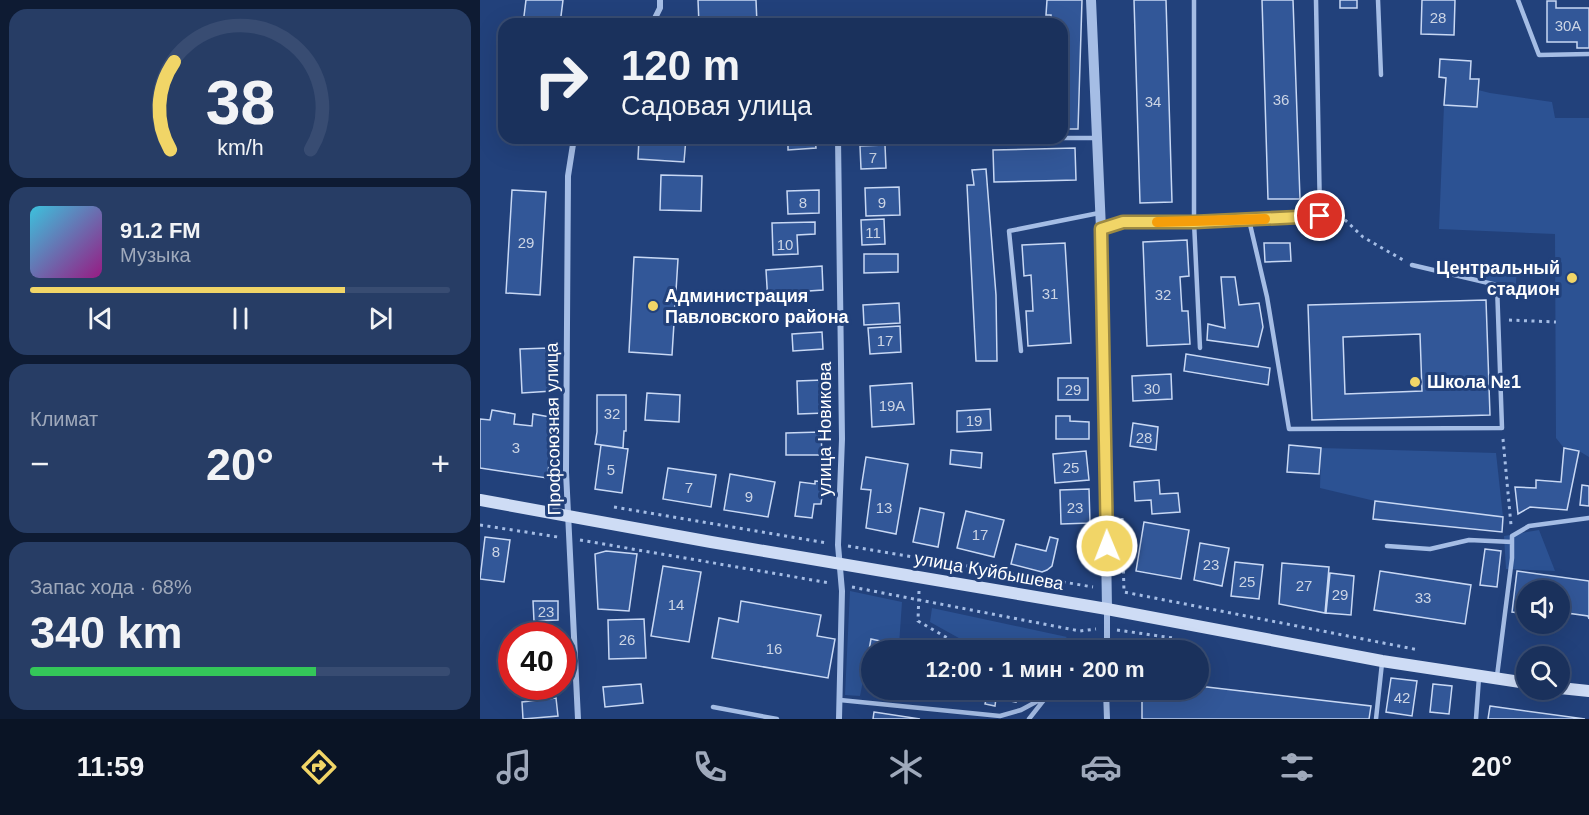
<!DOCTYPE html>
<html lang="ru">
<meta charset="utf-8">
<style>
body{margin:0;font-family:Arial,sans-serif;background:#273d65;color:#f1f3f6;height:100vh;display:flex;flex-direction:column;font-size:22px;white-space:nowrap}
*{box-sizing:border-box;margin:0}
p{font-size:20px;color:#9fa9bb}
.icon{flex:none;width:33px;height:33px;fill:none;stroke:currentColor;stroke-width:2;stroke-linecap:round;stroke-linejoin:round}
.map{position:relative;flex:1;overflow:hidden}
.sheet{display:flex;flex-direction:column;gap:9px;padding:9px;background:#0e1b33;width:480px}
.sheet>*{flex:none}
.hud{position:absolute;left:18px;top:18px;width:570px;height:126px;border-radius:18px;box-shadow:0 6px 24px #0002,0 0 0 2px #384c72;background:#1a315c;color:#f1f3f6;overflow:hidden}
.tools{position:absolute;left:1036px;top:580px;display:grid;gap:12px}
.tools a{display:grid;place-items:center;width:54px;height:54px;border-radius:50%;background:#1a315c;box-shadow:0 6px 24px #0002,0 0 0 2px #384c72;font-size:30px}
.speed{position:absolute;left:18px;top:622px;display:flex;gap:12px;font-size:30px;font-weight:700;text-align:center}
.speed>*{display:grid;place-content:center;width:78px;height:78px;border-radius:50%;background:#1a315c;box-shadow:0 6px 24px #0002,0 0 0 2px #384c72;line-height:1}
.speed .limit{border:9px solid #d22;background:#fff;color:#111}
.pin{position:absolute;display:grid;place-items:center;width:51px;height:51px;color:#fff;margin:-26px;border:3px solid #fff;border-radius:50%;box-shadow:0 2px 6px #0007}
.me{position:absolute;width:66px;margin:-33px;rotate:359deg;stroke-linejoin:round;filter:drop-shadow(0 0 4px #0008)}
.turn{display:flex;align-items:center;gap:21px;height:126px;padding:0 24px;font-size:27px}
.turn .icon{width:78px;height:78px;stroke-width:2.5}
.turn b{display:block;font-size:42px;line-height:51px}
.big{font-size:45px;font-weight:800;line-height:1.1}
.sheet .tile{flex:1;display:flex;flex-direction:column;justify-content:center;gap:9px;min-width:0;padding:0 21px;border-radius:18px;background:#273d65}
.sheet .dial{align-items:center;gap:0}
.dial svg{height:156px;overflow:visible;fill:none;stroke:#384c72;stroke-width:7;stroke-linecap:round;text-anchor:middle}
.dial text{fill:#f1f3f6;stroke:none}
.song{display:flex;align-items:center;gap:18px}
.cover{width:72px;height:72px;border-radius:9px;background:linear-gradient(135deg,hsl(190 70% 55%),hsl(310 70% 35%))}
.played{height:6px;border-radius:3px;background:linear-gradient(90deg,#f1d567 75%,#384c72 75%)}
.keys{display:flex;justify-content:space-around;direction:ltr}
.heat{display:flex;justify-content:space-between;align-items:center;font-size:33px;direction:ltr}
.charge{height:9px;border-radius:4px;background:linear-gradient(90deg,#34c759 68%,#384c72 0)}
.trip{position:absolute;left:381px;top:640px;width:348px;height:60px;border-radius:30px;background:#1a315c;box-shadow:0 6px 24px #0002,0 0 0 2px #384c72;font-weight:800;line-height:60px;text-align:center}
.dock{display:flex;height:96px;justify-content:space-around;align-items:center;background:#0a1425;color:#9fa9bb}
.dock .icon{width:42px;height:42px}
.dock .on{color:#f1d567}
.dock b{font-size:27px;color:#f1f3f6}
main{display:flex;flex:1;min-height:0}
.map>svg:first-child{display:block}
</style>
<main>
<section class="sheet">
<div class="tile dial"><svg viewBox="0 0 100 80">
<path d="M14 69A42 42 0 1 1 86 69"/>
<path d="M14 69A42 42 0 0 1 16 24" stroke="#f1d567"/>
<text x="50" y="56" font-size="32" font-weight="700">38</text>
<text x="50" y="72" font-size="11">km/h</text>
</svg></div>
<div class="tile">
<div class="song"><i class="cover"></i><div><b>91.2 FM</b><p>Музыка</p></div></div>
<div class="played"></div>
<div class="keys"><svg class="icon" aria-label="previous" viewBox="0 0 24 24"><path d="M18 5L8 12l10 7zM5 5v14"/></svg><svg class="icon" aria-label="pause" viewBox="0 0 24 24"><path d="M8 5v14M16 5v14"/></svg><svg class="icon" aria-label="next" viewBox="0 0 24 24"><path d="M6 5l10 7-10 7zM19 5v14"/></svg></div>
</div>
<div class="tile"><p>Климат</p>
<div class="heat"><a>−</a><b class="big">20°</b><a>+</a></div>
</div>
<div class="tile"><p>Запас хода · 68%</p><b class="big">340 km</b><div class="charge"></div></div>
</section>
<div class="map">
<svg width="1109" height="719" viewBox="0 0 1109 719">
<rect width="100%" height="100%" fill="#22417b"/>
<path fill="#2c5293" d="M998,90L1010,93L1072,102L1075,118H1109V457L1099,451L1084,448L1076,438L1075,234L959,229L964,105L997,107Z
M1005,265L1037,267L1035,297L1006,294Z
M841,448L1016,453L1023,517L895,501L840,488Z
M1059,530L1075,571L1026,569L1024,536Z
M370,591L422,602L419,645L391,640L380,696L365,695Z
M452,608L587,637L569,651H524L486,642L450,622Z"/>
<path fill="#325798" stroke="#c8d8f4" stroke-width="1.5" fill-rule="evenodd" d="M46,0H83L80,24H43Z
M218,0H276L277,24H219Z
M567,0H602L598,129H582V24H571V15H566Z
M654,0H686L692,202L660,203Z
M782,0H813L820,199H788Z
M860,0H877V8H860Z
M942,0H975L974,35L941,34Z
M1067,1H1076V8H1109V48H1097V42H1067Z
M960,59L991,61L990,79H999L997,107L964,105L966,78L959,77Z
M159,138H206L204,162L158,159Z
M308,138H335L336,148L308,150Z
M405,145L406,168L381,169L380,146Z
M595,148L596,180L514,182L513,150Z
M506,169L516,295L517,361H496L487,185H494L492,170Z
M181,175L222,176L221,211L180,210Z
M419,187L420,215L386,216L385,188Z
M32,190L66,192L60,295L26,293Z
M339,190V213L308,214L307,191Z
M404,219L405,244L382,245L381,220Z
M335,222V234L317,235L318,254L293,255L292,223Z
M707,240L709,276L700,277L702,311H708L710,344L667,346L663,242Z
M585,243L591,343L548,346L546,311H553L551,275L544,276L542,245Z
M784,243H810L811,261L785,262Z
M384,254H418V272L384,273Z
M154,257L198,259L192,355L149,352Z
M342,266L343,290L314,292V301L288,303L286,270Z
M741,277H755L759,305L779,303L783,327L778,347L727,340L728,324L745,328Z
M1006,300L1010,415L832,420L828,305ZM940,334L942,391L865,394L863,337Z
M419,303L420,323L384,325L383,305Z
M420,326L421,352L390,354L388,328Z
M342,332L343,349L313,351L312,334Z
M70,348L72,391L42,393L40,349Z
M706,354L790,368L788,385L704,371Z
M691,374L692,399L653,401L652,376Z
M578,378H608V400H578Z
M343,380L345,413L318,414L317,381Z
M432,383L434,424L392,427L390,386Z
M167,393L200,395L199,422L165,420Z
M117,395H146V431H144L143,448L115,444L117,432Z
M510,409L511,430L477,432V411Z
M12,410L35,414L34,424L52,426L53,414L76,418L67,478L0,468V419L10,420Z
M576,416H590V421L609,422V439H576Z
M653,423L678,427L676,450L650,446Z
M341,432L342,455H306V433Z
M121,445L148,449L142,493L115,489Z
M809,445L841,448L839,474L807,472Z
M1084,448L1099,451L1087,510L1050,507L1038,514L1035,487L1056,488V480L1081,482Z
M471,450L502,453L501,468L470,464Z
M606,451L609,480L575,483L573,454Z
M386,457L428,464L416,534L386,528L391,490L381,489Z
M188,468L236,475L231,507L183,499Z
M250,474L295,482L288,517L244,510Z
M679,480L680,494L698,493L700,512L672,514L671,500L655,501L654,482Z
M335,481L344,482L341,504H334L332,518L315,516L320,482L335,484Z
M1102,485L1109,486V506L1100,505Z
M609,489L610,523L581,524L580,490Z
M895,501L1023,517L1022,532L893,519Z
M440,508L464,513L458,547L433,542Z
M486,511L524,520L514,557L477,548Z
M664,522L709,530L701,579L656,571Z
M5,537L30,540L24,582L0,579Z
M570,537L578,539L572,566L567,570L562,572L531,564L536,544L566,551Z
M720,543L749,548L742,586L714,580Z
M1005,549L1021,551L1017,587L1000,585Z
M126,551L157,554L149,611L118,609L115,554Z
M755,562L783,565L779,599L751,596Z
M802,563L849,567L845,613L799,604Z
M183,566L221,572L209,642L171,636Z
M900,571L991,585L985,624L894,610Z
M1037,571L1109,581V619L1108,616L1080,612V591H1047V614L1032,612Z
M850,573L874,576L871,615L846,613Z
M53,601H78V620L54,621Z
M261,601L341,615L337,636L355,639L348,678L232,658L239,618L258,622Z
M164,619L166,658L129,659L128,620Z
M391,639L419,645L451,651H392V674L385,672Z
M911,678L937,681L932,716L906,712Z
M161,684L163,703L125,707L123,687Z
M953,684L972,686L969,714L950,712Z
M718,686L891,706L889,719H662V690H718Z
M475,690H538L536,702L516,698L515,706L505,704L507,696Z
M76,698L78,716L43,719L42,702Z
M1010,706L1105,719H1008Z
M394,712L440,719H393Z"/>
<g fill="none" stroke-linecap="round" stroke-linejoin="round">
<path stroke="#a5bde5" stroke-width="3" stroke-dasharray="3 4.5" stroke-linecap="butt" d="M851,216L862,217L883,237L923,260
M1029,320L1076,322
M1023,439L1031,525
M134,507L347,543
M642,518L644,592L939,650
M0,525L78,537
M100,540L350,583
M368,546L613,587
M372,587L600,631L616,629
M439,591L438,621L485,648L498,651
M637,630L693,638
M1055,695L1069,697"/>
<path stroke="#a5bde5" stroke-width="4.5" d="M714,0V222L720,348
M836,0L840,216
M898,0L901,75
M1038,0L1059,55L1109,54
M535,138H616
M769,220L787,297L809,429L1022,428L1017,285L932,265
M541,351L529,231L619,213
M907,546L950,549L989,540L1032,542
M1017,676L1032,558V536L1049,526L1109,518
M360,700L520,716L541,710L567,696
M233,707L297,719
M549,719L567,696L626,694
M896,719L902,663
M996,719L999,677"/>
<path stroke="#a5bde5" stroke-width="6" d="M172,24L180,8V0
M94,138L88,176L86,472L98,719
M358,138L362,439L358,545L362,591L359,719
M621,229L643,222H714L840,216
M627,609V651
M626,690L627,719"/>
<path stroke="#a5bde5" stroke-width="10" d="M611,0L621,229L627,609"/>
<path stroke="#cedcf5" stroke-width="12" d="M0,500L231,542L627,609L902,661L1047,683
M1080,688L1109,691"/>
</g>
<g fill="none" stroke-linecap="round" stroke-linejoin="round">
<defs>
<path id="route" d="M627,546L621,229L643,222H714L840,216"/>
</defs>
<use href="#route" stroke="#9d8a43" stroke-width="15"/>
<use href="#route" stroke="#f1d567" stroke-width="10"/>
<path stroke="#f59e0b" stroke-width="10" d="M677,222L785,219"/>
</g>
<g fill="#f1d567" stroke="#22417b" stroke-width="2">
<circle cx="1092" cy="278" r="6"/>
<circle cx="173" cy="306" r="6"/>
<circle cx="935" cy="382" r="6"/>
</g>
<g text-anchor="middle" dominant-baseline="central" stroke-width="6" stroke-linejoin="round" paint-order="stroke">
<g font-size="15" fill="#ccd5e5">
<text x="958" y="17">28</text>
<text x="1088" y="25">30А</text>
<text x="801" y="99">36</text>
<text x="673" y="101">34</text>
<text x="393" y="157">7</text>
<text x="323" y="202">8</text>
<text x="402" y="202">9</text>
<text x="393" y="232">11</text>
<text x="46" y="242">29</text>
<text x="305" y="244">10</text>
<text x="570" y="293">31</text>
<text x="683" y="294">32</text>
<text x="405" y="340">17</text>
<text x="672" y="388">30</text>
<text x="593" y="389">29</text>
<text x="412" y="405">19А</text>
<text x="132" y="413">32</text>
<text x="494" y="420">19</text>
<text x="664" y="437">28</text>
<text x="36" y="447">3</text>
<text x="591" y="467">25</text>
<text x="131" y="469">5</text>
<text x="209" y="487">7</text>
<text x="269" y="496">9</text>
<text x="404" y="507">13</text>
<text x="595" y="507">23</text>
<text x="500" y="534">17</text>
<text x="16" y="551">8</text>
<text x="731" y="564">23</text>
<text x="767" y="581">25</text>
<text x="824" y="585">27</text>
<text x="860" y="594">29</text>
<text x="943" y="597">33</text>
<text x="196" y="604">14</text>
<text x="66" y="611">23</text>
<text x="147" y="639">26</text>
<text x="294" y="648">16</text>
<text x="922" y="697">42</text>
</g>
<g font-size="18" font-weight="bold" fill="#fff" stroke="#22417b" text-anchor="start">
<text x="1080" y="268" text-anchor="end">Центральный<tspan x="1080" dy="21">стадион</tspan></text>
<text x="185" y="296">Администрация<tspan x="185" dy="21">Павловского района</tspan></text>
<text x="947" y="382">Школа №1</text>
</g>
<g font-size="18" fill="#fff" stroke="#22417b">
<text transform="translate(73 429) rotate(-91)">Профсоюзная улица</text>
<text transform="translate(345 429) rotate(-90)">улица Новикова</text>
<text transform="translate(509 571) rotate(10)">улица Куйбышева</text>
</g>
</g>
</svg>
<div class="tools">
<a><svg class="icon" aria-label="sound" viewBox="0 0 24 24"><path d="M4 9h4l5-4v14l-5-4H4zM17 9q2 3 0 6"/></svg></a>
<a><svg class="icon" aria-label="search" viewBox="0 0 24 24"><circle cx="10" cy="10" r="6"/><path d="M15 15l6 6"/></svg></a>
</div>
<div class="speed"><div class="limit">40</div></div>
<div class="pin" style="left:840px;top:216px;background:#d93025"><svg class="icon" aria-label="arrive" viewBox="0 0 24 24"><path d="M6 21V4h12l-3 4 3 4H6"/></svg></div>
<svg class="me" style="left:627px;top:546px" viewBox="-20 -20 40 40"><circle r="17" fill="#f1d567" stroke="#fff" stroke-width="3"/><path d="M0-11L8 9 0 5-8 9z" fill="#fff"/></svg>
<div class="trip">12:00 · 1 мин · 200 m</div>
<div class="hud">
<div class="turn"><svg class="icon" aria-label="right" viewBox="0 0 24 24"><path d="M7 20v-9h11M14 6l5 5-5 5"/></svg><div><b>120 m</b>Садовая улица</div></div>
</div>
</div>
</main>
<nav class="dock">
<b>11:59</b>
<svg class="icon on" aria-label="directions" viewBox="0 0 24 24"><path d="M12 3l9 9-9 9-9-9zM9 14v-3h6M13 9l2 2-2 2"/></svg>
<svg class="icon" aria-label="music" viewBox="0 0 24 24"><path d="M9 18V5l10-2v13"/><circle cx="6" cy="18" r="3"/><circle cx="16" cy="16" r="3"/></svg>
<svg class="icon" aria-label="phone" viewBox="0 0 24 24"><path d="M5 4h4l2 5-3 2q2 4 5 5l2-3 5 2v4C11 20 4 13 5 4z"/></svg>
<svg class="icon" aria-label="climate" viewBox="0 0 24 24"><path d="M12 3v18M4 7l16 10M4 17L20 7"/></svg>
<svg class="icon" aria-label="car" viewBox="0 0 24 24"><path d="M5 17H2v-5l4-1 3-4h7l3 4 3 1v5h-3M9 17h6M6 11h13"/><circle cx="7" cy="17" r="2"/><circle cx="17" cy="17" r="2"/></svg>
<svg class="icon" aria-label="filters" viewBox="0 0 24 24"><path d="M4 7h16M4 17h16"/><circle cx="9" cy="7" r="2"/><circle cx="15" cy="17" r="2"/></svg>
<b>20°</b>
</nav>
